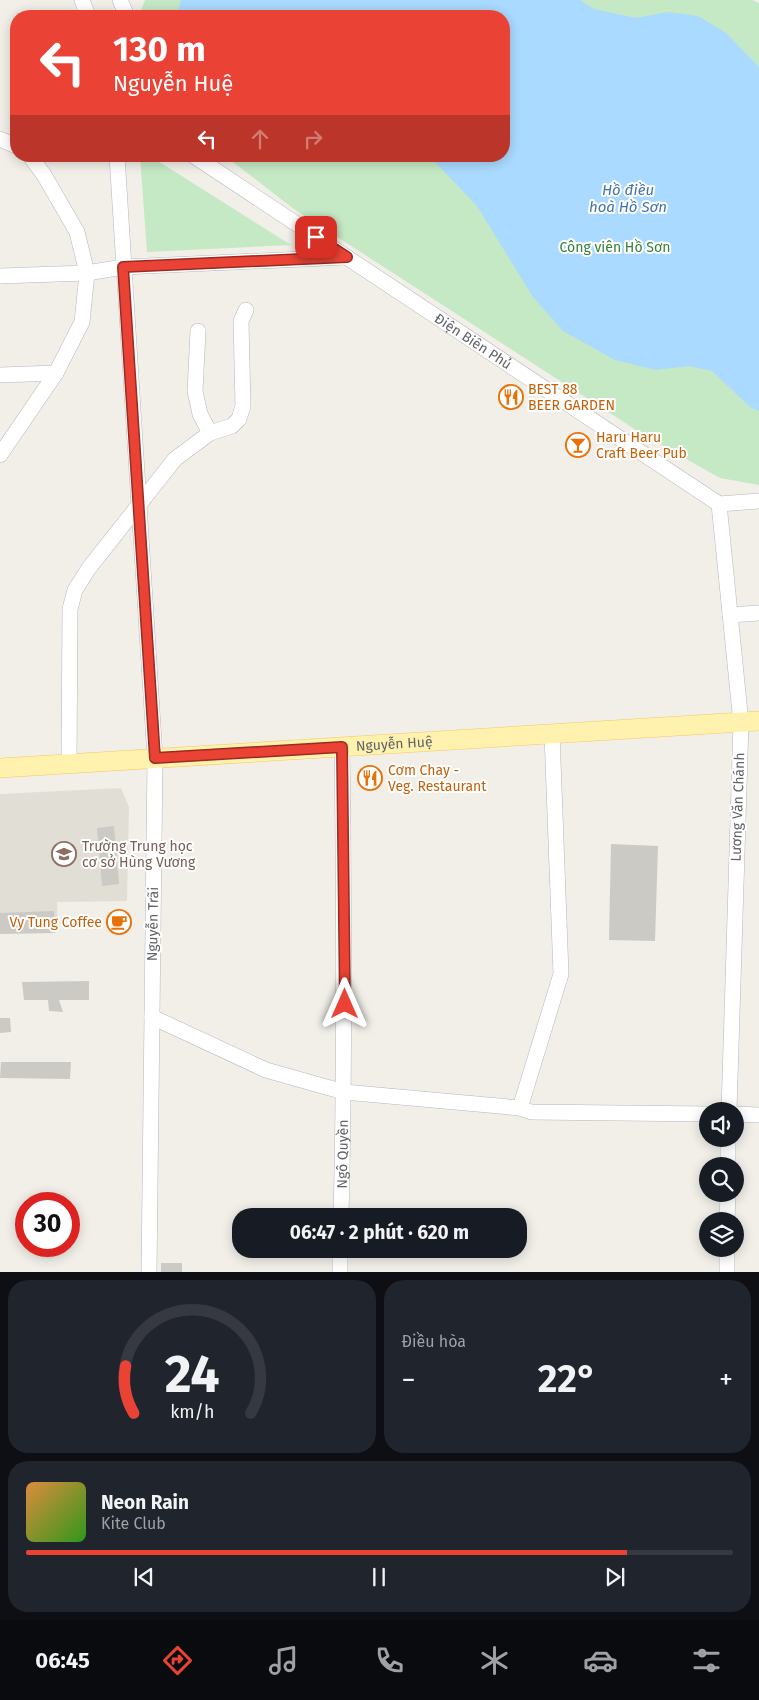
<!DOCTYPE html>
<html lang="vi">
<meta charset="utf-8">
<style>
body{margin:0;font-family:"Fira Sans",sans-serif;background:#20242c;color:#f1f3f6;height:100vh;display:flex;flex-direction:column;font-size:19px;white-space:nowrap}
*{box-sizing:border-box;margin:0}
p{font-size:16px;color:#9ea1a6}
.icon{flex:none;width:28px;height:28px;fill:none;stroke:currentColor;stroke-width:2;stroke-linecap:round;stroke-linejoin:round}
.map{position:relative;height:1272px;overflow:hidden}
.sheet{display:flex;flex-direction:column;gap:8px;padding:8px;background:#0d0f14;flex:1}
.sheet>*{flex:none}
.guide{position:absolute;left:10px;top:10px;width:500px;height:152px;border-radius:20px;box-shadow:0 2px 12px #0003;background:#ea4335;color:#fff;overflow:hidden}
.fabs{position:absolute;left:699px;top:1102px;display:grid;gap:10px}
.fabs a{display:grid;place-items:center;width:45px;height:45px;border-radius:50%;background:#171b24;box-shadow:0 2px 12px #0003;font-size:25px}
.speed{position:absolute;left:15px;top:1192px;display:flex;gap:10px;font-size:25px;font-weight:700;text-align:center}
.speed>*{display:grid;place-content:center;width:65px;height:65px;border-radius:50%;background:#171b24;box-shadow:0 2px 12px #0003;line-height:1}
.speed .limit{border:8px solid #d22;background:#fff;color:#111}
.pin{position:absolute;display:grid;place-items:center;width:42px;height:42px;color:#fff;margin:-21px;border-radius:10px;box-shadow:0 2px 8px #0006}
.me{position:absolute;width:55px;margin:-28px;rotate:0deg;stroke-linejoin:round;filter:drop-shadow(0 0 4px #0008)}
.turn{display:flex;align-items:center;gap:18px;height:105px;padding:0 20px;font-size:22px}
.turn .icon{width:65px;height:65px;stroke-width:2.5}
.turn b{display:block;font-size:35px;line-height:42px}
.lanes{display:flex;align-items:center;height:48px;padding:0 20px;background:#0003;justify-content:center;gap:25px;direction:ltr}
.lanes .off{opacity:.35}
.big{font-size:38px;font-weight:700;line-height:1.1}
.sheet .card{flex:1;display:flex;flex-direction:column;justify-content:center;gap:8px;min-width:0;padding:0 18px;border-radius:20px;background:#20242c}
.sheet .dial{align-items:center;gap:0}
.dial svg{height:130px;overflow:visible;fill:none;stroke:#363941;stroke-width:7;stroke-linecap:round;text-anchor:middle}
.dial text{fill:#f1f3f6;stroke:none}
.song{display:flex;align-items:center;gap:15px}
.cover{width:60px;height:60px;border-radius:8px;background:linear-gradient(135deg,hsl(30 70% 55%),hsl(110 70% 35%))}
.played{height:5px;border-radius:2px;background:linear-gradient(90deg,#ea4335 85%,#363941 85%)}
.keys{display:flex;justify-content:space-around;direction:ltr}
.heat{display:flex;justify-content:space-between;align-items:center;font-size:28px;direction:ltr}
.sheet .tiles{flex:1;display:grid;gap:8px;grid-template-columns:1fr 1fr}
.card:last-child{grid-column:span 2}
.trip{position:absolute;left:232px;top:1208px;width:295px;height:50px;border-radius:20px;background:#171b24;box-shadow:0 2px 12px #0003;font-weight:700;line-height:50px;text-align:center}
.menu{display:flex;height:80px;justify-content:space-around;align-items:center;background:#090b0e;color:#9ea1a6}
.menu .icon{width:35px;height:35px}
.menu .selected{color:#ea4335}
.menu b{font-size:22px;color:#f1f3f6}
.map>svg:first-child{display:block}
</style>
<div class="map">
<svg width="759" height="1273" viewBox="0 0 759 1273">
<rect width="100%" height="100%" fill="#f1efe8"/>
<path fill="#e1ded6" d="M121,788L129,807L127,901L57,902L58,930L0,932V794Z"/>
<path fill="#c5e8c5" d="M145,0H752L759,3V485L720,478L647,437L294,209L225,156H504V16H139Z
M140,156H150L291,245L147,252Z"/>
<path fill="#aadaff" d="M181,0H580L594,9L636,18L668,12L698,16L726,33L759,67V411L750,407L712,371L689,366L656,370L615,360L563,331L533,297L477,206L434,161L426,156H504V16H177Z"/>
<path fill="#cccac5" d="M114,826L119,884L102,886L97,828Z
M611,844L658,846L655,941L609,940Z
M54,911L55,933L0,934V913Z
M89,981V1000H59L63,1012L49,1011L48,1000H24L22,982Z
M0,1018H10L11,1032L0,1033Z
M1,1062H71L70,1079L0,1078Z
M161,1263H182V1273H161Z"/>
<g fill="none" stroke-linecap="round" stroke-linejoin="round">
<defs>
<g id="minor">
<path d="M82,0L88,16"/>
<path d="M120,0L127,16"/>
<path d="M0,139L16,146"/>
<path d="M117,156L155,758L149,1273"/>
<path id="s1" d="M194,156L719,504L759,501"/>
<path d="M0,276L87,273L123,267L347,257"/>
<path d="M198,331L195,391L200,414L210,433"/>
<path d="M0,375L56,373"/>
<path d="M0,455L56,373L82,322L87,273L77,232L44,175L30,156"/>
<path d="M719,504L741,723L729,1111"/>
<path d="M730,615L759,613"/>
<path d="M69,764L70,609L75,590L89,568L175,459L210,433L232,426L239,419L243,406L241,321L246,310"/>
<path d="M152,1017L266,1070L344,1092L520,1108L531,1112L708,1114"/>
<path d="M520,1108L561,974L552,734"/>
<path d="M735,1114L759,1115"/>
<path d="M728,1166V1139"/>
<path id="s2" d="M341,1216C345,1060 344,903 342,747"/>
<path d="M727,1221L728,1194"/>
<path d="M340,1273V1249"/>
<path d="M727,1273V1249"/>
</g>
<g id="major">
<path id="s3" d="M0,768L759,721"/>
</g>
</defs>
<use href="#minor" stroke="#b5b8bc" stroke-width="16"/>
<use href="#major" stroke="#f2c960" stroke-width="20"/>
<use href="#minor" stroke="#fff" stroke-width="15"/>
<use href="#major" stroke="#fff2af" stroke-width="19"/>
</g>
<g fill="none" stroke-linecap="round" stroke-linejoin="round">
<defs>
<path id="route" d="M316,237L347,257L123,267L155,758L342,747L345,1004"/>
</defs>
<use href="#route" stroke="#982c22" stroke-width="12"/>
<use href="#route" stroke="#ea4335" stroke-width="9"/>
</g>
<defs>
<symbol id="restaurant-ring" viewBox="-11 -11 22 22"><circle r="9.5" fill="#fff" stroke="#e8710a" stroke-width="1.5"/><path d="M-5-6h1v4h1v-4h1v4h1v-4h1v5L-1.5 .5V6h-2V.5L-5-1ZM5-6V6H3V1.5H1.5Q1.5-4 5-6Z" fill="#e8710a"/></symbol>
<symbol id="bar-ring" viewBox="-11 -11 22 22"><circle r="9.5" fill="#fff" stroke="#e8710a" stroke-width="1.5"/><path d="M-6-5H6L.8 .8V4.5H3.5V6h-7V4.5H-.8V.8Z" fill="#e8710a"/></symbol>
<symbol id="school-ring" viewBox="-11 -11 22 22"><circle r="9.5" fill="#fff" stroke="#8d6e63" stroke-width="1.5"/><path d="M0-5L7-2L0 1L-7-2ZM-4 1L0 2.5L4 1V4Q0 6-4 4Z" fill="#8d6e63"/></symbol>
<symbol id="cafe-ring" viewBox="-11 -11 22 22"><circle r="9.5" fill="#fff" stroke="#e8710a" stroke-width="1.5"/><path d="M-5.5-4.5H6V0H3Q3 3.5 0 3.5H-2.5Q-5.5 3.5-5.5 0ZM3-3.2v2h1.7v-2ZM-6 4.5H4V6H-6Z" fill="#e8710a"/></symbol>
</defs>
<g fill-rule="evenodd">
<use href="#restaurant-ring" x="497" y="383" width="28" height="28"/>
<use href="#bar-ring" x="564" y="431" width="28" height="28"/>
<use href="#restaurant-ring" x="356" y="764" width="28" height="28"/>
<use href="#school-ring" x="50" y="840" width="28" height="28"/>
<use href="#cafe-ring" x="105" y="908" width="28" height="28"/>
</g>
<g text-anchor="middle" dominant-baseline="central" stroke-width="4" stroke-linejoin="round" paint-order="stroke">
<g font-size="14" fill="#348238" stroke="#fff">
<text x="615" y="247">Công viên Hồ Sơn</text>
</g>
<g font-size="14" fill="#5f6368" stroke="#fff">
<text stroke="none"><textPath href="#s1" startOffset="335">Điện Biên Phủ</textPath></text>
<text stroke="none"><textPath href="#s3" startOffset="395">Nguyễn Huệ</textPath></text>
<text transform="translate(738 807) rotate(-88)">Lương Văn Chánh</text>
<text transform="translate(153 924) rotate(-89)">Nguyễn Trãi</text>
<text stroke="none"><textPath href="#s2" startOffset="62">Ngô Quyền</textPath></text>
</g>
<g font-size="14" fill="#c56008" stroke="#fff" text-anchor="start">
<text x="528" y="389">BEST 88<tspan x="528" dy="16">BEER GARDEN</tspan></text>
<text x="596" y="437">Haru Haru<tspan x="596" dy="16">Craft Beer Pub</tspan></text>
<text x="388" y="770">Cơm Chay -<tspan x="388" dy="16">Veg. Restaurant</tspan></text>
<text x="102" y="922" text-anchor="end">Vy Tung Coffee</text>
</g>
<g font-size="14" fill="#785e54" stroke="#fff" text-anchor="start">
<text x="82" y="846">Trường Trung học<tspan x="82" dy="16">cơ sở Hùng Vương</tspan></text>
</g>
<g font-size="15" font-style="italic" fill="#4174aa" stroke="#fff">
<text x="628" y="190">Hồ điều<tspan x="628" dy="17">hoà Hồ Sơn</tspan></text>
</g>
</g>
</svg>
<div class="fabs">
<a><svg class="icon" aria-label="sound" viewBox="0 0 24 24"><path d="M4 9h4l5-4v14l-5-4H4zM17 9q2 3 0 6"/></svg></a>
<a><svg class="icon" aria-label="search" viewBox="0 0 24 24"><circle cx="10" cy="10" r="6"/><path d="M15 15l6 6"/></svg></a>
<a><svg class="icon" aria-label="layers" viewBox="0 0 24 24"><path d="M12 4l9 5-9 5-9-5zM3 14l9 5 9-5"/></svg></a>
</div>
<div class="speed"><div class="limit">30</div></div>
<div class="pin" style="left:316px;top:237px;background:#d93025"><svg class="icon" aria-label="arrive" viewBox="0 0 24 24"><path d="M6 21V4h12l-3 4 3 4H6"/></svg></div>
<svg class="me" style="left:345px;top:1004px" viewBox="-20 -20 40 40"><path d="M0-17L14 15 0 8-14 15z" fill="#ea4335" stroke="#fff" stroke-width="4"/></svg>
<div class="trip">06:47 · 2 phút · 620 m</div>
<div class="guide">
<div class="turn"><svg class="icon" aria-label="left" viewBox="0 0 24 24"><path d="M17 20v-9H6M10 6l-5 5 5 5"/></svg><div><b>130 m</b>Nguyễn Huệ</div></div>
<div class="lanes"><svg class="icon" aria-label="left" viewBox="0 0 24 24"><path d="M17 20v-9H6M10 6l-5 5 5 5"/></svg><svg class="icon off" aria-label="ahead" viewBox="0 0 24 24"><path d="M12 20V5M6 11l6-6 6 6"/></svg><svg class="icon off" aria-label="right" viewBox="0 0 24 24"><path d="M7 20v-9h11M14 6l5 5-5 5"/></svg></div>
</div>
</div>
<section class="sheet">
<div class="tiles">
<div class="card dial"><svg viewBox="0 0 100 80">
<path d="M14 69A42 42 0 1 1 86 69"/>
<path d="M14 69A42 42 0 0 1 9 40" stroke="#ea4335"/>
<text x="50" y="56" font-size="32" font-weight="700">24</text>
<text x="50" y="72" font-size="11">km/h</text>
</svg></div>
<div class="card"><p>Điều hòa</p>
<div class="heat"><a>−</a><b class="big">22°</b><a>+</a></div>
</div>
<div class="card">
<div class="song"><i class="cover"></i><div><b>Neon Rain</b><p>Kite Club</p></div></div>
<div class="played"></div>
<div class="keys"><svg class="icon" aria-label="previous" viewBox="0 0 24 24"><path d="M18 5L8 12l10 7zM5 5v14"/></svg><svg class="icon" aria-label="pause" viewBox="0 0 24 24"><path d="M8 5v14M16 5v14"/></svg><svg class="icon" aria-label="next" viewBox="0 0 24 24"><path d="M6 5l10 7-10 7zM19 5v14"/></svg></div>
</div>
</div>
</section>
<nav class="menu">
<b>06:45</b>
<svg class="icon selected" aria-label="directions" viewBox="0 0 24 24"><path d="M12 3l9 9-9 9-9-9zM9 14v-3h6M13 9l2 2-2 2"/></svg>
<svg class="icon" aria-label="music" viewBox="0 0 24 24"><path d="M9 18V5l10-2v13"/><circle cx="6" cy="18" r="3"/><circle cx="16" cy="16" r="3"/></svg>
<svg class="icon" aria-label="phone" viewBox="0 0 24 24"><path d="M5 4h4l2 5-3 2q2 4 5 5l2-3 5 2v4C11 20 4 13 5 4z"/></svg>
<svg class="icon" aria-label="climate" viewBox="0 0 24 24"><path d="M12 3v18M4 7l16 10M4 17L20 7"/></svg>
<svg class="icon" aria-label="car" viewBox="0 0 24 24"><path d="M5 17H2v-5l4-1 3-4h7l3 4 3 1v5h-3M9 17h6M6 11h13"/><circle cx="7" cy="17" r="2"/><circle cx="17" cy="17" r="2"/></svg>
<svg class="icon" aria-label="filters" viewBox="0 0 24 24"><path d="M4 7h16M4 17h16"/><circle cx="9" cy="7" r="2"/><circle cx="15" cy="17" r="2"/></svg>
</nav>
